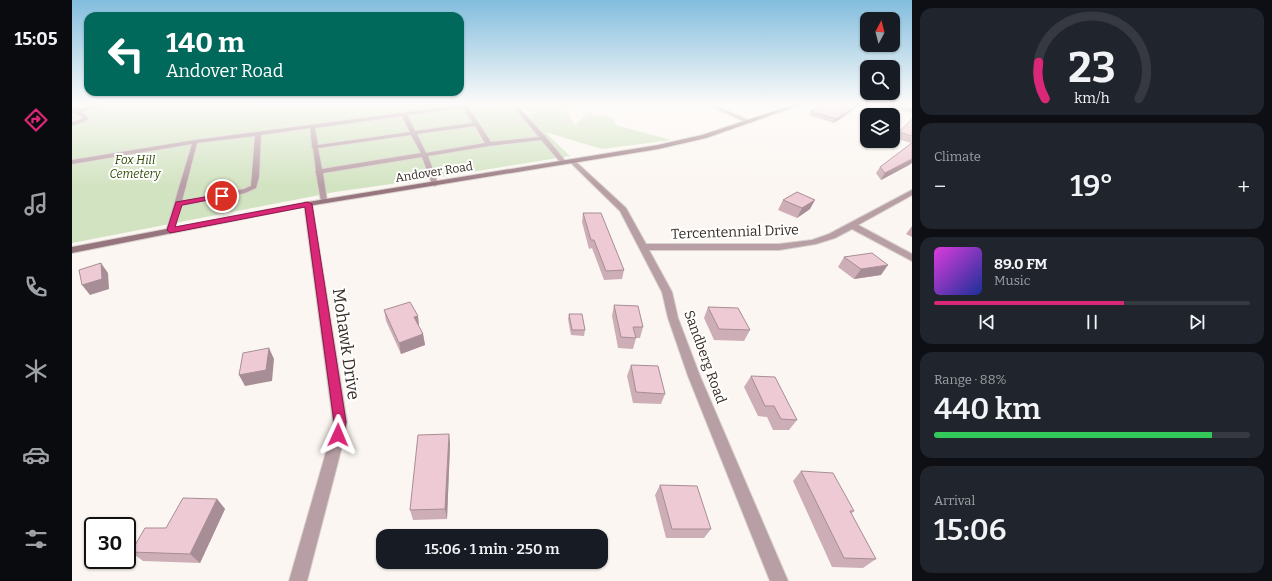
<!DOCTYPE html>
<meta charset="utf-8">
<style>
body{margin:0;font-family:Bitter,serif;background:#20242c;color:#f1f3f6;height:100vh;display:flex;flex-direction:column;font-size:15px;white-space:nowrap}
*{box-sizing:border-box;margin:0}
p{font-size:13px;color:#9ea1a6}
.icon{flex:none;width:22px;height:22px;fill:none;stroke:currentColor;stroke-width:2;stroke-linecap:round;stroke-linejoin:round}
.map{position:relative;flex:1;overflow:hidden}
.details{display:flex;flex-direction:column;gap:8px;padding:8px;background:#0d0f14;width:360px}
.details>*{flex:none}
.top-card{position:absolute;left:12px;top:12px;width:380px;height:84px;border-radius:12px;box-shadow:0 1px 3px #0004;background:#00695c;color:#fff;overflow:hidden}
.needle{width:26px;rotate:7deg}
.buttons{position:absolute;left:788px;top:12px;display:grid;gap:8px}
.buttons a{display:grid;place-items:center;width:40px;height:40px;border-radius:8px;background:#171b24;box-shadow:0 1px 3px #0004;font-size:20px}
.speed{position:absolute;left:12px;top:517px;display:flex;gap:8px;font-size:20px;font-weight:700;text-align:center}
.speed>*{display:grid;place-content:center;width:52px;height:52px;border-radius:50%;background:#171b24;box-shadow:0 1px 3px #0004;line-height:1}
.speed .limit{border:2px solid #111;border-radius:6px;background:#fff;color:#111}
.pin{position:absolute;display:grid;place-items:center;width:34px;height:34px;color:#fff;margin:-17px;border:2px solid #fff;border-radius:50%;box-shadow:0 1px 4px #0007}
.me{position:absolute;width:44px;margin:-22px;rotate:1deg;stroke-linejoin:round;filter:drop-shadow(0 0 3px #0008)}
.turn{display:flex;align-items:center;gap:14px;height:84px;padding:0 16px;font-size:18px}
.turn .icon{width:52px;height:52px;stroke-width:2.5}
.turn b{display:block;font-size:28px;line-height:34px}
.big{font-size:30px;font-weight:600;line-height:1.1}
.details .card{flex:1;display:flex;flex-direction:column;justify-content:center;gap:6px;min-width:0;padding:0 14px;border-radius:12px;background:#20242c}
.details .dial{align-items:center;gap:0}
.dial svg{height:104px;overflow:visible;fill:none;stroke:#363941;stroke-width:7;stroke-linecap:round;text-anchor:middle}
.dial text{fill:#f1f3f6;stroke:none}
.song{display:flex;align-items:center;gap:12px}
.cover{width:48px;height:48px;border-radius:6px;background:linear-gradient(135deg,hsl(300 70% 55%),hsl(230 70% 35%))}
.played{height:4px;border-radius:2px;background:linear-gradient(90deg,#db2777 60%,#363941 60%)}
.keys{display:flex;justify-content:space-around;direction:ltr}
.heat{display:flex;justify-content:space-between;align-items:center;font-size:22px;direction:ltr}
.charge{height:6px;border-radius:3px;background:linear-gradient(90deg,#34c759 88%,#363941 0)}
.trip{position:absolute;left:304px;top:529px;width:232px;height:40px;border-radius:12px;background:#171b24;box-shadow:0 1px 3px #0004;font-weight:600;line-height:40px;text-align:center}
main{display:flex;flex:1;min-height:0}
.dock{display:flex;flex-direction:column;width:72px;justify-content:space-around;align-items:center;background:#090b0e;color:#9ea1a6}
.dock .icon{width:28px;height:28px}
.dock .on{color:#db2777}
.dock b{font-size:18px;color:#f1f3f6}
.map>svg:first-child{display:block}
</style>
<main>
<nav class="dock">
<b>15:05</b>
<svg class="icon on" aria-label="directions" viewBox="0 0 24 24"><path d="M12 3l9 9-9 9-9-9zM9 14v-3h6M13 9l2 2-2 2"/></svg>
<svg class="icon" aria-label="music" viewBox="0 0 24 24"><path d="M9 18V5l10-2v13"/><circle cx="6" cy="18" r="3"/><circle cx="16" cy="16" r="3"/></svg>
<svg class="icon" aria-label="phone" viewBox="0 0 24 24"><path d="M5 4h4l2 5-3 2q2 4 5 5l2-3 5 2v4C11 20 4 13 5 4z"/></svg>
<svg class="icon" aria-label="climate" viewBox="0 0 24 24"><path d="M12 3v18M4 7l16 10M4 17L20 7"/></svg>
<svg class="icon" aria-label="car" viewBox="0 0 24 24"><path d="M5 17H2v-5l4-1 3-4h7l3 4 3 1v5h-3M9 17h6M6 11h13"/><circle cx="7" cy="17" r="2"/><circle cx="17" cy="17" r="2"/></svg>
<svg class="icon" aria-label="filters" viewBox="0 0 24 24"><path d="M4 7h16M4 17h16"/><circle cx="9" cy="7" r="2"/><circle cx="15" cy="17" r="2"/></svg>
</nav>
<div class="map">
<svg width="840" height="581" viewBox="0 0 840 581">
<rect width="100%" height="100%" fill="#fbf6f1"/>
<path fill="#d2e3c1" d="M0,105H445L455,115L464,113L465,111H455L450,105H526L486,109L496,114L503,125L516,113L541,118L544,125L599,140L530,149L473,132L498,156L368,177L263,192L0,243Z"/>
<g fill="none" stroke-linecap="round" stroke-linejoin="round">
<defs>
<path id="lane" d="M27,105H33L9,112L14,115L16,120L0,126V122L10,119V117L4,113H0L1,110L0,106L6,109Z
M140,105H163L161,106H142Z
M390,105H401V106L396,107L419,142L467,137L440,105H444L474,137L495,163L490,164L469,140L417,146L356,156L366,184L363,186L360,184L350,157L251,173L255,201L252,203L249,201L244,173L243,172L244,171L241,148L239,147L240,146L238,128L189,135L187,177L184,188L173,193L109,206L102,231L98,233L94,231L120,144L0,164V160L123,140ZM391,108L401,123L343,131L335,115ZM330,116L338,132L246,145L243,128ZM403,126L413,143L354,153L345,134ZM339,135L349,153L250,169L246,148ZM183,136L179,186L172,189L110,201L125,143Z"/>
<path id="street" d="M636,105H642L681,122L676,123Z
M814,105L840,108V112L814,106Z
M499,161H503L554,208L574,244H707L740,240L757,234L840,190V195L786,225L840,254V261L780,229L763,238L744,244L707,250H577L600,292L606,318L628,376L716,581H698L616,376L596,318L590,292L548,211L499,163Z
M233,202H236L240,204L275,422L273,435L235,581H217L259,435L261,422L232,204Z"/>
<path id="secondary" d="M721,105H728L634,138L586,149L236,206L0,253V247L236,202L586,145L630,135Z"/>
</defs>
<use href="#lane" stroke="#d8d2cc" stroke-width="2"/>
<use href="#street" stroke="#d8d2cc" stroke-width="2"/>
<use href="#secondary" stroke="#d8d2cc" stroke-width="2"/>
<use href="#lane" fill="#b79fa5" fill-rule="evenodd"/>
<use href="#street" fill="#b79fa5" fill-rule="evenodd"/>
<use href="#secondary" fill="#97757e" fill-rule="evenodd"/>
</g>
<path fill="#cdaeb7" d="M757,105H788L787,106L762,123L737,115L739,111Z
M840,119V163L837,165L809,180L804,173L808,167L839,143L823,138L827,132Z
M711,200L738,209L725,218L706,210Z
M511,213L552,270L550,279L532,280L520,248L517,249L510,222Z
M840,226V237L834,234Z
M772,257L809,275L782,279L766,267Z
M542,305L571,327L568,338H564L561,349L546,348L540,316Z
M636,307L678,330L672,341L642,340L632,318Z
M312,310L346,316L347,327L351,334L353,345L329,354L314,321Z
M497,314L513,330L512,336L499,335L496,319Z
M559,365L593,394L589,404L561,403L555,376Z
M679,376L725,420L717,430H701L695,417L686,416L672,387Z
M377,434L378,445L375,519L341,520L338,510Z
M729,471L782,511L779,514L804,559L791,568L760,567L721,481Z
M588,485L639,529L632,538H594L583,495Z
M145,499L153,509L128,563L71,561L59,552L94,528Z"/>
<path fill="#a78d95" d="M786,105H788L787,106L762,123L764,119Z
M840,159V163L837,165L809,180L813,173Z
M743,200L738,209L725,218L730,208Z
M29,263L36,273L37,289L18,295L10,285Z
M816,265L809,275L782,279L789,269Z
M346,316L347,327L342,317Z
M351,334L353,345L329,354L327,343Z
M197,348L202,359L200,381L173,386L167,375Z
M377,434L378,445L375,519L373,509Z
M145,499L153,509L128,563L118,554Z"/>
<path fill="#eecad5" stroke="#a78d95" d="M756,105H786L764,119L739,111Z
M840,119V136L827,132Z
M840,143V159L813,173L808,167Z
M725,192L743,200L730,208L711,200Z
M511,213H529L552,270L534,271L522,240H519Z
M800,253L816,265L789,269L772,257Z
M29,263L30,279L10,285L7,270Z
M338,302L346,316L342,317L351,334L327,343L312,310Z
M542,305L566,306L571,327H561L564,338L549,337Z
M636,307L666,308L678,330L647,329Z
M497,314H510L513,330H500Z
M197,348L194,370L167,375L171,353Z
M559,365L586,366L593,394L564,392Z
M679,376L703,377L725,420L709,419L702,406H693Z
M377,434L373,509L338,510L346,435Z
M729,471L761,473L782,511H778L804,559L772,558Z
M588,485L625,486L639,529H600Z
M111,498L145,499L118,554L59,552L73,528H94Z"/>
<linearGradient id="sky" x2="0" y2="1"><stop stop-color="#82bdde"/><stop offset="0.56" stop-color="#fdfbf9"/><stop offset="1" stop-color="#fdfbf9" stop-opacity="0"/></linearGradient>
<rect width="840" height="186" fill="url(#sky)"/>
<path fill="#db2777" stroke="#8e194d" d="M150,194L153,196L152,197L110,205L103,227L236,202L240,204L274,422L271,438L266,440L262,438L260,435L262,422L233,207L98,233L95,230L104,202Z"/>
<g text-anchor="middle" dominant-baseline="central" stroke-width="4" stroke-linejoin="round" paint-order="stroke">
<g font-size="12" font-style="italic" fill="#324c08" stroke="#fff">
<text x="63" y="160">Fox Hill<tspan x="63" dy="14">Cemetery</tspan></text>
</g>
<g font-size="12" fill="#372d24" stroke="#fff">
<text transform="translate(362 172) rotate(-9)">Andover Road</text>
</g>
<g font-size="14" fill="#372d24" stroke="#fff">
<text transform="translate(663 232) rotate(-2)">Tercentennial Drive</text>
<text transform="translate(633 357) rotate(70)">Sandberg Road</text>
</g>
<g font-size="17" fill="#372d24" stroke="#fff">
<text transform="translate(274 344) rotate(82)">Mohawk Drive</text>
</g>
</g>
</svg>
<div class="buttons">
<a><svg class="needle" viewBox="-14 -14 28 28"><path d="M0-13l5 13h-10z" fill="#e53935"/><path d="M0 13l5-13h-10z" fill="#9ea1a6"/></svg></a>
<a><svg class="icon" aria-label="search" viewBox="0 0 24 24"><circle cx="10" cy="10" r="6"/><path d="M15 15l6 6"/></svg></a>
<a><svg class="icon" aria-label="layers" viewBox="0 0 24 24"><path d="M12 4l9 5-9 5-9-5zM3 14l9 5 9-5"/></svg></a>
</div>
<div class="speed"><div class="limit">30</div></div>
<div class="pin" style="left:150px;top:196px;background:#d93025"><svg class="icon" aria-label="arrive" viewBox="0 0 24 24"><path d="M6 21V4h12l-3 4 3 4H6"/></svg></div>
<svg class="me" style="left:266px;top:435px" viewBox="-20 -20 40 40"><path d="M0-17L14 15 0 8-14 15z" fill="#db2777" stroke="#fff" stroke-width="4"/></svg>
<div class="trip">15:06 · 1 min · 250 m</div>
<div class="top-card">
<div class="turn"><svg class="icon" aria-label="left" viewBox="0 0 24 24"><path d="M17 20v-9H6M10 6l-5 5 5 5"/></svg><div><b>140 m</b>Andover Road</div></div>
</div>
</div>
<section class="details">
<div class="card dial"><svg viewBox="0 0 100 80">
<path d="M14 69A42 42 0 1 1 86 69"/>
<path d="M14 69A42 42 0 0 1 9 41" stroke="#db2777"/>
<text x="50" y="56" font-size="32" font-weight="700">23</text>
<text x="50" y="72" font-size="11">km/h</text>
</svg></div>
<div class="card"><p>Climate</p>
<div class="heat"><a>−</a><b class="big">19°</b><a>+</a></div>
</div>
<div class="card">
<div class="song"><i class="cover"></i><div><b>89.0 FM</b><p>Music</p></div></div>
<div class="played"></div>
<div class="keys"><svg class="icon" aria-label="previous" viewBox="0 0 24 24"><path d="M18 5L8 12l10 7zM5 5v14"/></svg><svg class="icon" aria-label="pause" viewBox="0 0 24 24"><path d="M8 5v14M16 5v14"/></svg><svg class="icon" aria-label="next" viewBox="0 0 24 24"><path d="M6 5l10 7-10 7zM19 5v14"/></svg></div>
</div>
<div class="card"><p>Range · 88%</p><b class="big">440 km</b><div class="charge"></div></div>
<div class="card"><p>Arrival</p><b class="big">15:06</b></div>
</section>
</main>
